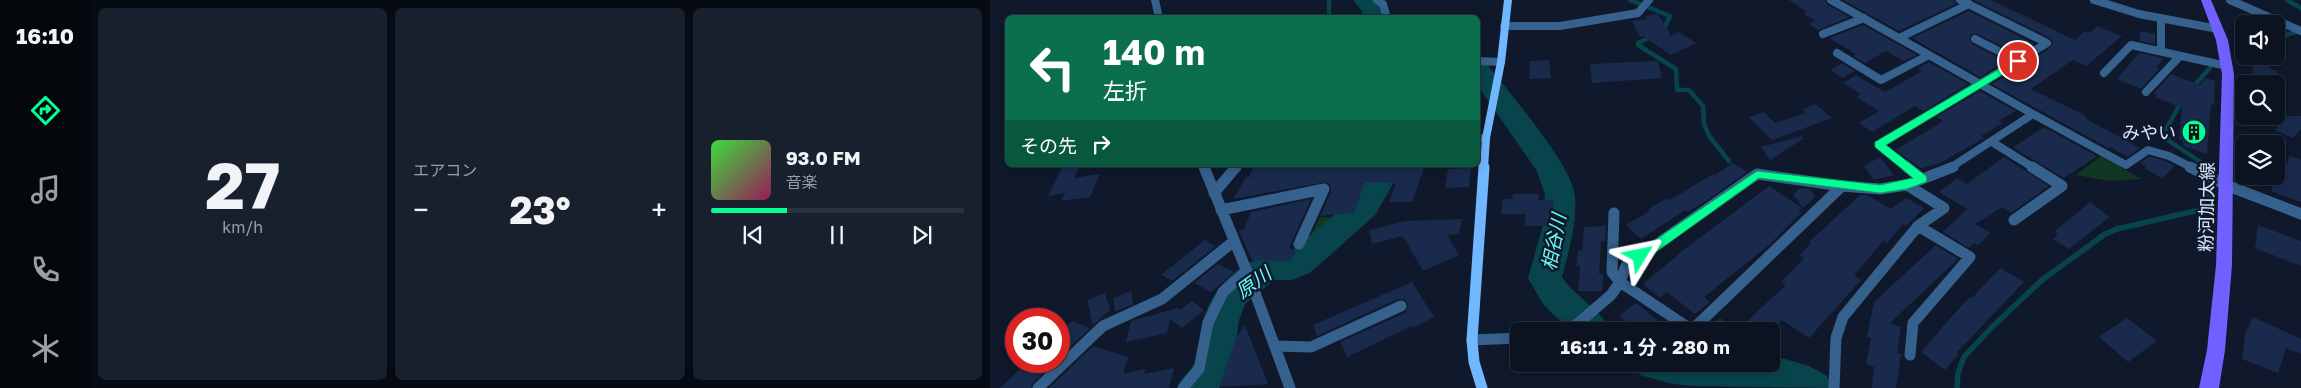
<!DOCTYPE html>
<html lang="ja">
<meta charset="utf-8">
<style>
body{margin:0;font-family:"Golos Text","Noto Sans JP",sans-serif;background:#19202d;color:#f1f3f6;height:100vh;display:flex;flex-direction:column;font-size:19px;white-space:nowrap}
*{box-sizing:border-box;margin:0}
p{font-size:16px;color:#9a9ea5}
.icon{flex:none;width:28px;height:28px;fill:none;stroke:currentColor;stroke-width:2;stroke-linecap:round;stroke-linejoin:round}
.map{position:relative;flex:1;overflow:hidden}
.panel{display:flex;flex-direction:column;gap:8px;padding:8px;background:#060a12;width:900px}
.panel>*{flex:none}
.guide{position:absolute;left:15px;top:15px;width:475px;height:152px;border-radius:8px;box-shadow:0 2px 12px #0003,0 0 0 1px #2b323e;background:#0b6e4f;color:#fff;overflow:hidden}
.fabs{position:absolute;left:1245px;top:15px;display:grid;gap:10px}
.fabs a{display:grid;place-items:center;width:50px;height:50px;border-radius:8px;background:#0b1320;box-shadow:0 2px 12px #0003,0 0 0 1px #2b323e;font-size:25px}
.speed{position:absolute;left:15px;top:308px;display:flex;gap:10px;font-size:25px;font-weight:700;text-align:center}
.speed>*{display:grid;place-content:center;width:65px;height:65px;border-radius:50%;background:#0b1320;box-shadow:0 2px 12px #0003,0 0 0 1px #2b323e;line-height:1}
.speed .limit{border:8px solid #d22;background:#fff;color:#111}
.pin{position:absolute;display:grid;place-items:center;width:42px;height:42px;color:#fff;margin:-21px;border:2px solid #fff;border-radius:50%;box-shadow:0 1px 5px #0007}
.me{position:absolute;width:55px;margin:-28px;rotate:55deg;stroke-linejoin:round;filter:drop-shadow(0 0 4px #0008)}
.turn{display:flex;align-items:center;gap:18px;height:105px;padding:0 15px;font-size:22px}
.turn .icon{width:65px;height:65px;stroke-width:2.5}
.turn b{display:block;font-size:35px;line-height:42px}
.then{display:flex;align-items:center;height:48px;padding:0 15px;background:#0003;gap:10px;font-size:19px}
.big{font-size:38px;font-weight:700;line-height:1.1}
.panel .tile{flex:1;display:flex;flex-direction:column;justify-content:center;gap:8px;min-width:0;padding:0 18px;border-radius:8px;background:#19202d}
.panel .dial{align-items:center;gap:0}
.dial b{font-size:65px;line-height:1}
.song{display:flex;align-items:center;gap:15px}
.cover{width:60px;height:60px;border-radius:8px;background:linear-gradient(135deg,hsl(120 70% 55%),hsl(330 70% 35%))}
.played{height:5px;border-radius:2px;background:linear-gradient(90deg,#05ff95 30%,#2b323e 30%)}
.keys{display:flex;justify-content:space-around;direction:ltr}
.heat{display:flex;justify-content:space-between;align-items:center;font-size:28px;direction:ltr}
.panel .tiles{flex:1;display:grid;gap:8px;grid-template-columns:repeat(3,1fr)}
.trip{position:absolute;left:520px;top:322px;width:270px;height:50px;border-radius:8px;background:#0b1320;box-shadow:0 2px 12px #0003,0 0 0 1px #2b323e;font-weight:700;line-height:50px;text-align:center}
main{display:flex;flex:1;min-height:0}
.tab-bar{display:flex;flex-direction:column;width:90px;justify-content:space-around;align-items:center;background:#04080d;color:#9a9ea5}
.tab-bar .icon{width:35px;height:35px}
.tab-bar .selected{color:#05ff95}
.tab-bar b{font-size:22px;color:#f1f3f6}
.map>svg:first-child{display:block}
</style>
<main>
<nav class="tab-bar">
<b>16:10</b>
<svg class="icon selected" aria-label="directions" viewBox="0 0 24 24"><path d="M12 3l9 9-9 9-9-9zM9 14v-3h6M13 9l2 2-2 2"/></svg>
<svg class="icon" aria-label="music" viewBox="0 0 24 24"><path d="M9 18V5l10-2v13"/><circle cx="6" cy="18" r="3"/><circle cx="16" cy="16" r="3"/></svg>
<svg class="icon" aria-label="phone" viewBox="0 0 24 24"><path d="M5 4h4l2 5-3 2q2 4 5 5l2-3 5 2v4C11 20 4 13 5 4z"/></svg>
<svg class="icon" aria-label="climate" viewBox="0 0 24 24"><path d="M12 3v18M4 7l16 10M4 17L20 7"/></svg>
</nav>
<section class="panel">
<div class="tiles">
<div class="tile dial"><b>27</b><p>km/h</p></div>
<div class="tile"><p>エアコン</p>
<div class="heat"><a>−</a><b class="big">23°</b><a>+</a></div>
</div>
<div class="tile">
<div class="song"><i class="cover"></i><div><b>93.0 FM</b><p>音楽</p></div></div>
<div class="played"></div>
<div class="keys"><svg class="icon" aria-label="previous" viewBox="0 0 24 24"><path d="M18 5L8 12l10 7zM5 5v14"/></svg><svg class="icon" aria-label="pause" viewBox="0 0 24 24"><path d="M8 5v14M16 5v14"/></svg><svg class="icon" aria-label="next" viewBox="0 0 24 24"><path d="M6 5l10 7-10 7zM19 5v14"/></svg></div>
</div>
</div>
</section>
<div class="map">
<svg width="1311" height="388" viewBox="0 0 1311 388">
<rect width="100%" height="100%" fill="#0f192b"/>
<path fill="#113621" d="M1111,156L1151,179L1120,181L1086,175Z
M330,217L352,218L313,251Z
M730,318L749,331H713Z"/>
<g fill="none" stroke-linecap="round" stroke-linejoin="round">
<path stroke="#07444c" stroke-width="4.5" d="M339,0V18
M640,0L680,16L673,31
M1297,0L1311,8
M663,36L648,43V45L686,69L687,90H699L713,106L714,123L719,136L739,161
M1286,38L1309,31
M1251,57L1254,55
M1202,88L1220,68
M1192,101L1175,131L1179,141L1212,163"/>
<path stroke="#07444c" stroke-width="5.5" d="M967,388L968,373L974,357L1001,328L1052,280L1115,234L1127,229L1218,208L1219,187"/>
<path fill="#07444c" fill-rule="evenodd" d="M363,0H387L394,9L395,18H373L372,11Z
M488,62L497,64C518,92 583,165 585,197C587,225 579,250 572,277C585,297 611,309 621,331H580L553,304L538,278L554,222L555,195L547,171L488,86Z
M385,165H414L385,215L320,273L302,280H284L255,304L249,320L243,366L229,388H187C192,376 203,368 207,359C212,348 210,333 213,321C223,284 258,252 298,254L363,199Z
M781,355L819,366L837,376L843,388L704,386L683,384L650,375L644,364H781Z"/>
</g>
<path fill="#192a4d" d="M799,0H835L838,5L860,17L828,30L819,24L825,21L813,13L817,12Z
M853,0H964L966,4L909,31Z
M983,0H1001L1085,40L1095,31L1100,33L1107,26L1132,36L1096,66L1083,60L1041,89L1094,115L1098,120L1150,148L1138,157L1120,147L1118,148L1002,84L1060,48L1063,42L1060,38Z
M979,11L1045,44L1027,54L988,34H982L979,39L982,44L1015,61L990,77L922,38Z
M668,14L681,36L689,32L706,43L681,55L653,36L650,37L642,21L657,19L655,16Z
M873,25L927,55L914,61L896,51L875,63L863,56L866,54L839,38Z
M1150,31L1165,34V44L1150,41Z
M1149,53L1174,58L1166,68L1169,69L1151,89L1127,79Z
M559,60L561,78L539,79L540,61Z
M1263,60L1279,64V68L1287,71V84H1262Z
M668,61L672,78L602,83L600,64Z
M939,62L978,84L934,111L925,106L882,132L869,123L889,111L867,97L871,94L853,83L866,75L895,92L932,71L927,68Z
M852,63L865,71L853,78L840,70Z
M1181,74L1210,85L1215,78L1225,81L1224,105L1221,104L1217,154L1193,146V141L1189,139L1192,108L1165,97L1167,95L1163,94Z
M990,91L1026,111L1009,121L1013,123L991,136L994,138L948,164L931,168L905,150L949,124L953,121L946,117Z
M825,104L842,118L782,140L759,117L774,112L785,123L816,113L812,110Z
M1297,116H1311V129L1303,138L1285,130Z
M1054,127L1107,156L1074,178L1025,149L1026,148L1024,147Z
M812,136L813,139L780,160L771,147Z
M1159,156L1175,161L1185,166L1172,178L1154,168L1156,166L1150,163Z
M1299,156L1311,160V202L1281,191L1289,163L1297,165Z
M890,157L904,175L884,180L874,166Z
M1014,157L1059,186L1021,213L1012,207L985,224L1000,233L988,245L984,243L979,248L953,232L977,209L949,192L967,178L977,184Z
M743,163L757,172L716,201L697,212L695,210L651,239L636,225L660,211L658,209L677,198L680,200L723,174L725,175Z
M90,165L84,178L110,174L100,197L71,201L75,193L58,196L72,167Z
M264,165H435L422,202H399L406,183L375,182L364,213L330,216L341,192L340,185L336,182L243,199L256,177H259Z
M481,168L479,187L455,188L458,169Z
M779,186L812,208L809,211L812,212L779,245L714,297L720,302L705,314L677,292L670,298L653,284L696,248Z
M810,188L820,189L825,197L813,208L803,194Z
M523,194H549L548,200H564L561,226H534L536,214H511L513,199H522Z
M870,195H877L901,209L916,198L934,208L916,226L913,224L897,243L893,241L877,260L864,275L871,280L819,338L792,320L782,331H770L756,322L796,285L791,282L814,258L810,255L821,243L819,242Z
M321,199L299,248L306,251L301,261L262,260L249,231L254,229L261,212Z
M1100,202L1120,217L1079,249L1063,239L1068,234L1064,232Z
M472,219L469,234L457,235L469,255L433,271L413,236L382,244L379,230L415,221Z
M1268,225L1311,241V266L1265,248Z
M616,226L615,241H611L609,274H613L612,291H588L590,266H586L588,251H592L594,227Z
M215,240L226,246L182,281L171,275Z
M946,245L968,259L900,323L911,327L907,353L911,354L906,388H882L884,367L876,364L881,338L877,337L884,302Z
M228,264L244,272L221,292L204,283Z
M1010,268L1034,282L967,352L969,354L955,370L931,352L963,315L980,297L982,298Z
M422,282L444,317L423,328L422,326L357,357L350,342L415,313L418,306L416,300L408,299L327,336L323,325Z
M141,291L143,304L125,312L123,298Z
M115,293L120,310L103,325L97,300Z
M202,301L214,310L192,328L180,319L177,333L136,342L141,321L188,308L190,310Z
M646,303L681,331H647L629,316Z
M1263,317L1311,339V354L1296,348L1288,373L1252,359L1255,334Z
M1137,318L1167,341L1138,362L1109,337Z
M82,321L100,328L69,358V332Z
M255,325L278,384L229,387L246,338Z
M103,346L138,357L133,374L155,369L154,374L184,368L179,388H59Z
M38,361H65L43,383L41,388H10Z"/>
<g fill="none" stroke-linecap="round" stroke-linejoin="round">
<path stroke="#36618d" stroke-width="8" d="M165,0L169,18
M387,0L393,4L397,18
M841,0L939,55
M1104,0L1149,14L1228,29
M1240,0L1311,31
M1171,18V51
M514,26H570L648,13L659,0
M833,34L874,18
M909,38L979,4
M985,39L1028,61
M847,53L891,80L939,55L1043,114L960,168
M488,61L511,62
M1114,73L1141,45L1237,66
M1156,92L1190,56
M1043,114L1136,165L1158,150L1179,156L1203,168
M488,139L496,138
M1002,142L1044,168
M213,165L214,168
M245,168L248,165
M918,168L889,145L1057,43L970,0"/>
<path stroke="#36618d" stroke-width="11" d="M214,167L260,279L300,388
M917,167L932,179
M1200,167L1236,185L1311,214
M917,185L963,167
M224,193L246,167
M231,210L334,189L309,244
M624,213L622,272L630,282
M1024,220L1072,186L1042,167
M630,282L636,266L767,174L852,186
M579,331L621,295L630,282L702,330L852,186L890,189L917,185L954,208L928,226L853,317L846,338L844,388
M482,340L529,338
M285,346L321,347L411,306
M920,355L923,323L980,257L928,226
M48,388L113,326L172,299L244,241
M193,388L209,369L218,323L233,292L257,271"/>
<path stroke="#70b7ff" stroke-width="8" d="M494,168L496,138L511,62L518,0"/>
<path stroke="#70b7ff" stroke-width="11" d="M492,388L484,362L482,340L494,167"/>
<path fill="#7060ff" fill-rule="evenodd" d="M1211,0H1221L1238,40L1244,74L1242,265L1235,350L1229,388H1209L1217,350L1226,265L1232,74L1226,40Z"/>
</g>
<path fill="#05ff95" stroke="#03a661" d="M1028,58L1032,59V63L896,145L936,176L937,179L936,182L917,189L890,193L769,178L655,260L650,261L644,256L646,253L767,171L890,185L923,178L885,147V142Z"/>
<defs>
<symbol id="building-disc" viewBox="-11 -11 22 22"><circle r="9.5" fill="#05ff95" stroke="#0f192b"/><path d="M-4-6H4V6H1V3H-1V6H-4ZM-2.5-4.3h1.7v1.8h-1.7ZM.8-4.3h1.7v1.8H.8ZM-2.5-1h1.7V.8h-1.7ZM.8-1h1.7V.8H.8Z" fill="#111"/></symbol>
</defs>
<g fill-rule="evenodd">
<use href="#building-disc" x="1190" y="118" width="28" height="28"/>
</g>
<g text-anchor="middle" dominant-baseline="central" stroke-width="5" stroke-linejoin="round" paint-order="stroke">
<g font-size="18" fill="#d9e8ff" stroke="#0f192b" text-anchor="end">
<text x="1186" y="132">みやい</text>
</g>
<g font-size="18" fill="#d9e8ff" stroke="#0f192b">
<text transform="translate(1216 207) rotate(-89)">粉河加太線</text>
</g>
<g font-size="19" font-style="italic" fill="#67fff6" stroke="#0f192b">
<text transform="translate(563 242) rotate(-79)">相谷川</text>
<text transform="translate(263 282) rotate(-36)">原川</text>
</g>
</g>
</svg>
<div class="fabs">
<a><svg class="icon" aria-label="sound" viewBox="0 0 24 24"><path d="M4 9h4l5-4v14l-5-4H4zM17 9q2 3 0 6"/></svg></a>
<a><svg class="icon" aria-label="search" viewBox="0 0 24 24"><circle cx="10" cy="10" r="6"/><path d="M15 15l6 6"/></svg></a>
<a><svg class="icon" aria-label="layers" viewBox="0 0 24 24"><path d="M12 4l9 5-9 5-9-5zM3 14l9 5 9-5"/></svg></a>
</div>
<div class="speed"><div class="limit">30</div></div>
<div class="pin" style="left:1028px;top:61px;background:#d93025"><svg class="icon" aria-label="arrive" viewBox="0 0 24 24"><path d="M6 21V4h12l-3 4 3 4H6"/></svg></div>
<svg class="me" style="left:650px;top:256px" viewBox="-20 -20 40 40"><path d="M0-17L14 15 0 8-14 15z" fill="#05ff95" stroke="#fff" stroke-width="4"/></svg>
<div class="trip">16:11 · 1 分 · 280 m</div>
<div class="guide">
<div class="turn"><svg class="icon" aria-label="left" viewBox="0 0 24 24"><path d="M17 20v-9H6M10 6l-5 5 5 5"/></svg><div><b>140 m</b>左折</div></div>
<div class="then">その先<svg class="icon" aria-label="right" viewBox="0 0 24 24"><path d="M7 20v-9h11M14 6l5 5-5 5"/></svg></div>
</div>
</div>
</main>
